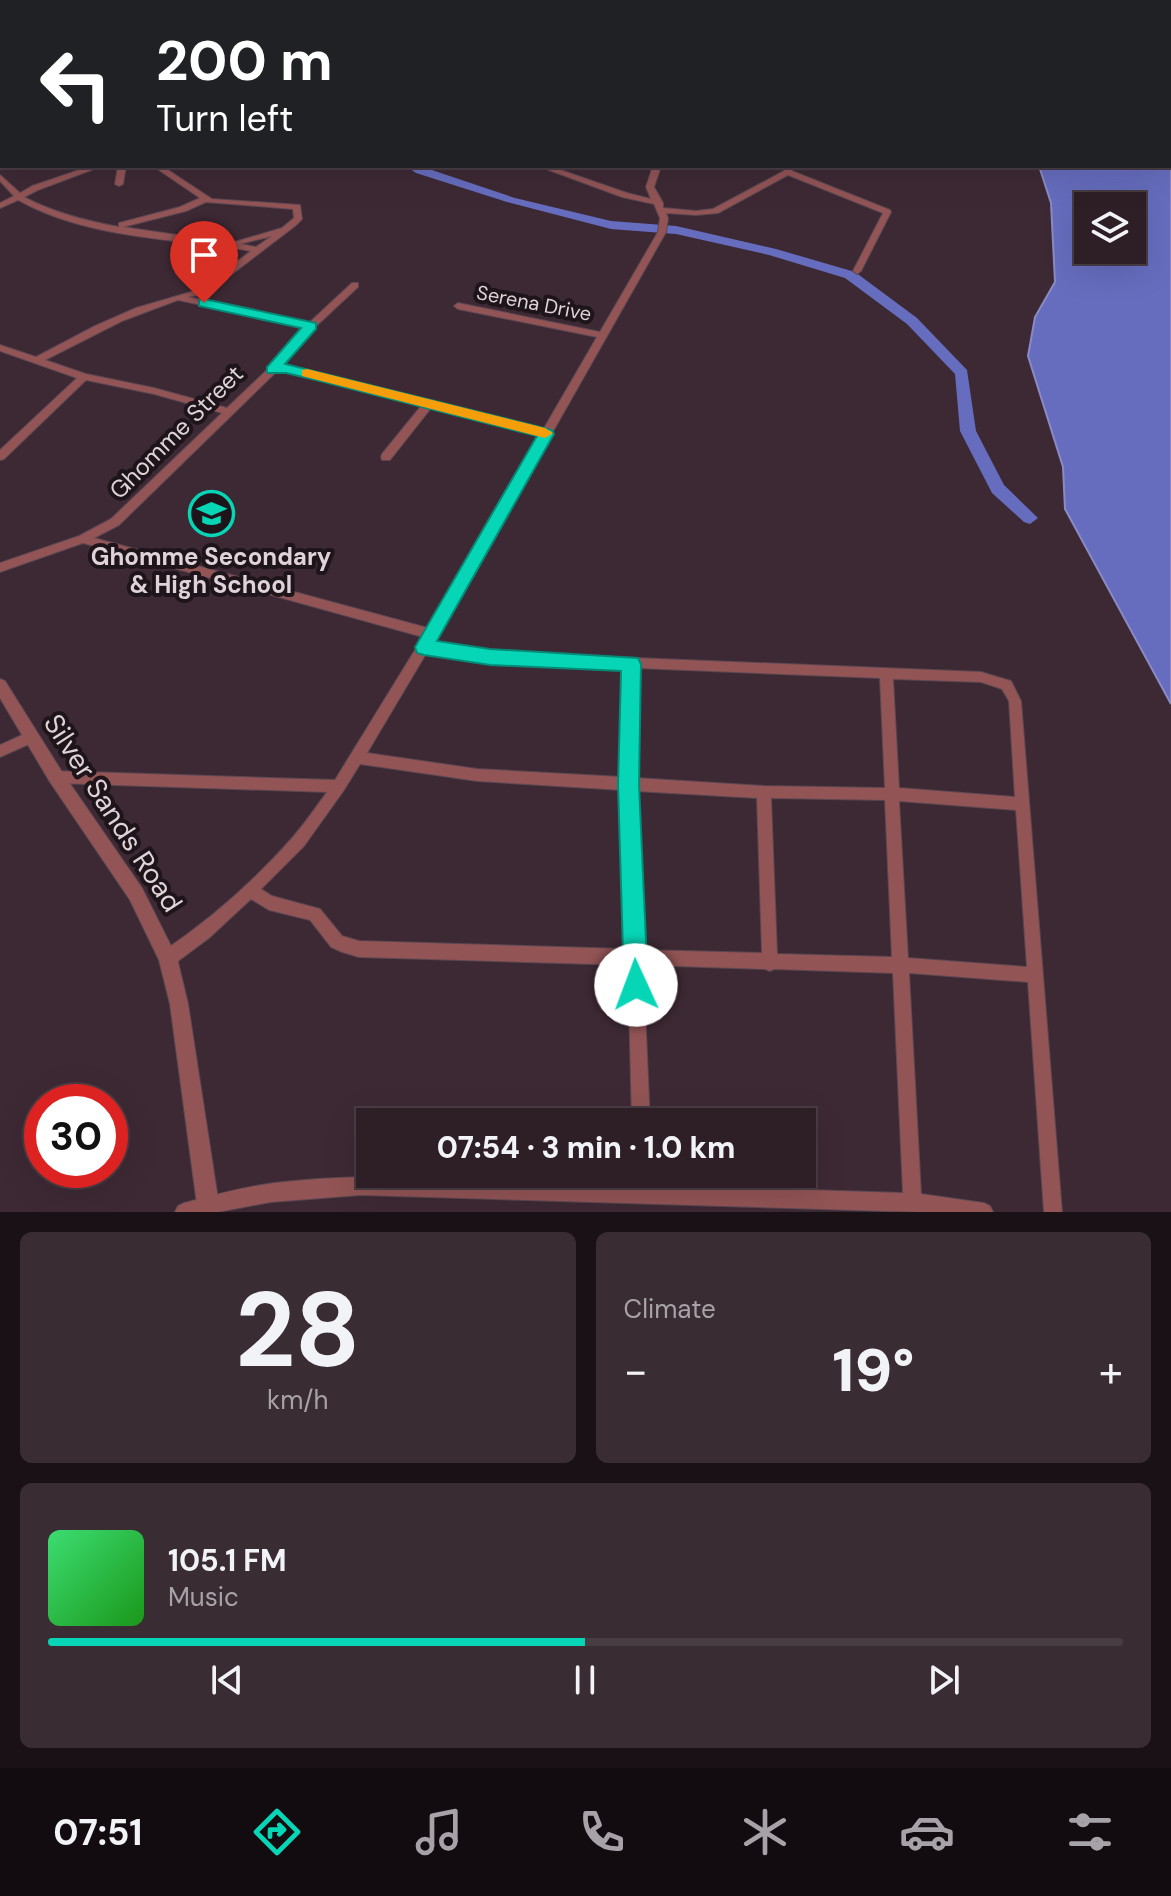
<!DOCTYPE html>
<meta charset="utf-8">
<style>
body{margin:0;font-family:"DM Sans",sans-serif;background:#3a2c33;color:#f1f3f6;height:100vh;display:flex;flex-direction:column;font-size:30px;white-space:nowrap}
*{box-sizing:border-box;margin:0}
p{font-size:26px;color:#a7a2a7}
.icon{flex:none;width:44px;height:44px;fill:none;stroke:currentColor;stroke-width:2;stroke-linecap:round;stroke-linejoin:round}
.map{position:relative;height:1212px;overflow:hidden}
.side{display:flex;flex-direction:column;gap:20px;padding:20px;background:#191115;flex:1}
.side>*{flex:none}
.guide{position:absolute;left:0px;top:0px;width:1172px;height:168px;box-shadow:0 8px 32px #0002,0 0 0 2px #493d44;background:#202124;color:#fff;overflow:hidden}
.fabs{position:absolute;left:1074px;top:192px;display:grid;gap:16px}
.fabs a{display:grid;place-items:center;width:72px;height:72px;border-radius:0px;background:#2e1f27;box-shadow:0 8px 32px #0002,0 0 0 2px #493d44;font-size:40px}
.speed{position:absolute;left:24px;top:1084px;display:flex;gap:16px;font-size:40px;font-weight:700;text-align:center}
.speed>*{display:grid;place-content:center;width:104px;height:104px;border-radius:50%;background:#2e1f27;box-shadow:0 8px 32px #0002,0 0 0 2px #493d44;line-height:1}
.speed .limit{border:12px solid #d22;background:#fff;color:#111}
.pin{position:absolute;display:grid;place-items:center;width:68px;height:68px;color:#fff;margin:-82px -34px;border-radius:50% 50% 50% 0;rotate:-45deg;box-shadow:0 0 8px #0007}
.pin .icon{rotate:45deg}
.me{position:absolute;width:88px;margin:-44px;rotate:358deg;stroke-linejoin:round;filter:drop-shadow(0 0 6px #0008)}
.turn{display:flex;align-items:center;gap:28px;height:168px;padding:0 24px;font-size:36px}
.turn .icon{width:104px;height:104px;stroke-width:2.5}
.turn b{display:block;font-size:56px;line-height:68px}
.big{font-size:60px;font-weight:800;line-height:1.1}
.side .card{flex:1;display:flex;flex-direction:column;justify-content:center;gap:12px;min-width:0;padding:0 28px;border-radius:12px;background:#3a2c33}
.side .dial{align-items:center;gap:0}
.dial b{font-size:104px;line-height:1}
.song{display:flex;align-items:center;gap:24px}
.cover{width:96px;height:96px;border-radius:12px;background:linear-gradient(135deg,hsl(140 70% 55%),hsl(120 70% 35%))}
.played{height:8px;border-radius:4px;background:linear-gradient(90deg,#06d5b6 50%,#493d44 50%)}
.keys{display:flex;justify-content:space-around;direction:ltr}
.heat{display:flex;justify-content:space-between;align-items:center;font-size:44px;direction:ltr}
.side .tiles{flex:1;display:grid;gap:20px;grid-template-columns:1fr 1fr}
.card:last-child{grid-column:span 2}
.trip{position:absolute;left:356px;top:1108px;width:460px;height:80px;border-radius:0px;background:#2e1f27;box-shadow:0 8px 32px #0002,0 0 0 2px #493d44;font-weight:800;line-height:80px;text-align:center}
.menu{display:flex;height:128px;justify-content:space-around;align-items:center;background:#120c10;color:#a7a2a7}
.menu .icon{width:56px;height:56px}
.menu .on{color:#06d5b6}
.menu b{font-size:36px;color:#f1f3f6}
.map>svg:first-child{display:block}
</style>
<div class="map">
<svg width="1171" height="1212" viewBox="0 0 1171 1212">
<rect width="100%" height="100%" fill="#3d2934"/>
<path fill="#666dbe" stroke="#8a8bc6" stroke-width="2" fill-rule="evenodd" d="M1044,0H1171V704L1065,509L1063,467L1028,356L1035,317L1055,282L1051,203L1039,166H1170V2ZM1088,206H1132V250H1088Z"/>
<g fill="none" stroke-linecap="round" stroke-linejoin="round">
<path fill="#666dbe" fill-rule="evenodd" d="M2,30V36L0,37V31Z
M406,166H420L515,198L611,221L676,226L776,249L855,272L917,318L967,370L976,431L1004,485L1038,518L1030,524L1024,522L992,493L960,431L955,374L907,324L845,278L769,255L676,234L611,229L507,202L416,173Z"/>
<defs>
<path id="minor" d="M11,0H17L19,2H13Z
M53,0H72L66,2H47Z
M195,0H201V2H195Z
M265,0H271V2H265Z
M331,0H337L338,2H332Z
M424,0H430V2H424Z
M492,0H498V2H492Z
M783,0H789L787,2H781Z
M946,0H952L951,2H945Z
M0,63L2,64V68L0,67Z
M0,88H2V93H0Z
M91,166H102L38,190L24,197C54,213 86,221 119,227V223L180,207L200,198L153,166H162L212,199L300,205L302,219L295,226L207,293L188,297L309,323L352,283H358V287L314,328L280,366L320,373L543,430L597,337L458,309L454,306L458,303L600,332L658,232L660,218L654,204L622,197L538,166H549L627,193L651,199L646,187L653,166H661L654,187L663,203V208L696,211L713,209L784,171L783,166H791L792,171L890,210L891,212L861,271L857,274L853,271L883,213L788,175L718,213L696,215L666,213L668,218L666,232L433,643L490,652L981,672L1011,681L1021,701L1062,1212H1044L1028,982L909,973L921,1194L984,1203L990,1206L993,1212H919L361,1195L271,1202L218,1212H175L178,1206L184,1203C214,1195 243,1187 274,1183C393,1169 515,1181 634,1185V1174H652V1185L903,1193L893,973L774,969L770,971L765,969L643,965L650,1122H632L628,965L359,957L342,952L331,947L310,920L269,910L251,899L209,938L174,964L168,966L162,964L160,958L162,952C210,920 255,880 293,837C305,823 316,807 327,792L56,783L51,781L49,777L51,773L56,771L335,780L423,637L83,543L0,572V563L79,536L111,519L222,413L154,394L86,380L4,459L0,460V450L77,378L0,351V345L36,357L95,326L136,308L201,289L251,251C174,238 87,239 18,200L0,208V203L14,196L0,181V175L20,193L32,186ZM206,202L293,209L294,218L282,228L231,243L123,227L186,211ZM272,236L256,247L240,244ZM178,300L305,327L269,368L227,408L154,388L86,374L45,360L122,321ZM286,372L422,405L382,454L381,457L382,460H390L431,408L540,436L428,628L94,538L119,525L275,373ZM427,652L490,662L625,668L622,777L477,769L367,753ZM637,668L880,678L885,788L764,786L636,778ZM893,679L981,682L1002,689L1009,701L1015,797L899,788ZM360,764L477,781L622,790L627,949L359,941L342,936L320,909L272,896L261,889L304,846L344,790ZM636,791L757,798L762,953L643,950ZM771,798L885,800L892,957L777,954ZM899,801L1016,810L1027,967L908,958Z
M118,166H126L123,184L119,186L115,184Z
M31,731L36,733L38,737L36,741L0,757V745Z"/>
<path id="tertiary" d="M0,679L5,681L62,772L142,888L177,958L188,1004L220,1212H198L170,1004L159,960L130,900L50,782L0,698Z"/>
</defs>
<use href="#minor" stroke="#5a4752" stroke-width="2"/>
<use href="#tertiary" stroke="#5a4752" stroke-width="2"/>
<use href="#minor" fill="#925455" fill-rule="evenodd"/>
<use href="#tertiary" fill="#925455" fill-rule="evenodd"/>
</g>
<path fill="#06d5b6" stroke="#048a76" stroke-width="2" d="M204,299L316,323V329L285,364L552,430L554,434L437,641L490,649L638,658L641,664L639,785L648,985L645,993L636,997L628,993L624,985L618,785L621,671L490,665L424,655L417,653L415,647L537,436L320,381L286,373H267V367L301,328L199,306V300Z"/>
<path fill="#f59e0b" d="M307,369L545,428L553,433L545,438L302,376V370Z"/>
<defs>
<symbol id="school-ring" viewBox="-11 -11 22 22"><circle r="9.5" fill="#1e151a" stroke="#06d5b6" stroke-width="1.5"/><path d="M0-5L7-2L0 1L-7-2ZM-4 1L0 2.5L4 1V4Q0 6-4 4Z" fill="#06d5b6"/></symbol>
</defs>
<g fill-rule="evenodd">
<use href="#school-ring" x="186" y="488" width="51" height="51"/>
</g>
<g text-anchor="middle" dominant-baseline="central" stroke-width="8" stroke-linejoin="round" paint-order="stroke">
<g font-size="20" fill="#dfd2d9" stroke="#1e151a">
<text transform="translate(534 303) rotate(11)">Serena Drive</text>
</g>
<g font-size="24" fill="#dfd2d9" stroke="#1e151a">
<text transform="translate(176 432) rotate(-45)">Ghomme Street</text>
</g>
<g font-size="24" font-weight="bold" fill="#dfd2d9" stroke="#1e151a">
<text x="211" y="556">Ghomme Secondary<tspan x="211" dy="28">&amp; High School</tspan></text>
</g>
<g font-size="28" fill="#dfd2d9" stroke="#1e151a">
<text transform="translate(113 813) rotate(57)">Silver Sands Road</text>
</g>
</g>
</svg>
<div class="fabs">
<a><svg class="icon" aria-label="layers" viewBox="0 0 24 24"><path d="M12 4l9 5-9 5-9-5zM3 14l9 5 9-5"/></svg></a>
</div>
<div class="speed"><div class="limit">30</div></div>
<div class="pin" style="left:204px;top:303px;background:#d93025"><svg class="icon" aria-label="arrive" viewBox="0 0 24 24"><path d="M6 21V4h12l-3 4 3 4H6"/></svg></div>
<svg class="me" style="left:636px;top:985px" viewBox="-20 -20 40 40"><circle r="19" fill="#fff"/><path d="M0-13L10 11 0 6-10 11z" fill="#06d5b6"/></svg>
<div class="trip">07:54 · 3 min · 1.0 km</div>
<div class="guide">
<div class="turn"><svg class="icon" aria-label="left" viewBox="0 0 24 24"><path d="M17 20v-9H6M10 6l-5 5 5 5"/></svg><div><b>200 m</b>Turn left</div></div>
</div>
</div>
<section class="side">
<div class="tiles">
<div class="card dial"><b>28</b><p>km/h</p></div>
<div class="card"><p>Climate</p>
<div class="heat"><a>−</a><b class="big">19°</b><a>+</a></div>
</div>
<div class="card">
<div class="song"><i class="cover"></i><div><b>105.1 FM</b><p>Music</p></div></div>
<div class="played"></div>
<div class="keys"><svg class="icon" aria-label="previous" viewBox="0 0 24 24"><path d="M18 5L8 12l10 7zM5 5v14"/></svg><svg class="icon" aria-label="pause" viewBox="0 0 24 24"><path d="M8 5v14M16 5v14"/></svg><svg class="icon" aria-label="next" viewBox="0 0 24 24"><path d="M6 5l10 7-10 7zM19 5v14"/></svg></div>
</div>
</div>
</section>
<nav class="menu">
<b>07:51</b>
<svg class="icon on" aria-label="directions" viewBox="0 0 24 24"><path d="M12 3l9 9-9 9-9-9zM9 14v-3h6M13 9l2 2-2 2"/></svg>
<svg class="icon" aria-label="music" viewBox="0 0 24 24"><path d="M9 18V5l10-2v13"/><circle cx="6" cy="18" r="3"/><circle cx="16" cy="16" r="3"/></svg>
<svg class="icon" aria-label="phone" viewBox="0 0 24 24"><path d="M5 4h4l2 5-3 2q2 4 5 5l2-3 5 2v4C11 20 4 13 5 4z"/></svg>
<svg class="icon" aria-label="climate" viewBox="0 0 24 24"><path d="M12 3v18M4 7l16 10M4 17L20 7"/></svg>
<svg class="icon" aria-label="car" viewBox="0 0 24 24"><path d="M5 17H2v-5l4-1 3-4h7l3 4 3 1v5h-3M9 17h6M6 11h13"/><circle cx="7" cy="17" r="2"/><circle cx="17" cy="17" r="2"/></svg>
<svg class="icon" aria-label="filters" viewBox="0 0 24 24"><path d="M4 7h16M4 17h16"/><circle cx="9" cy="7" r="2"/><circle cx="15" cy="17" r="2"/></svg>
</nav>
